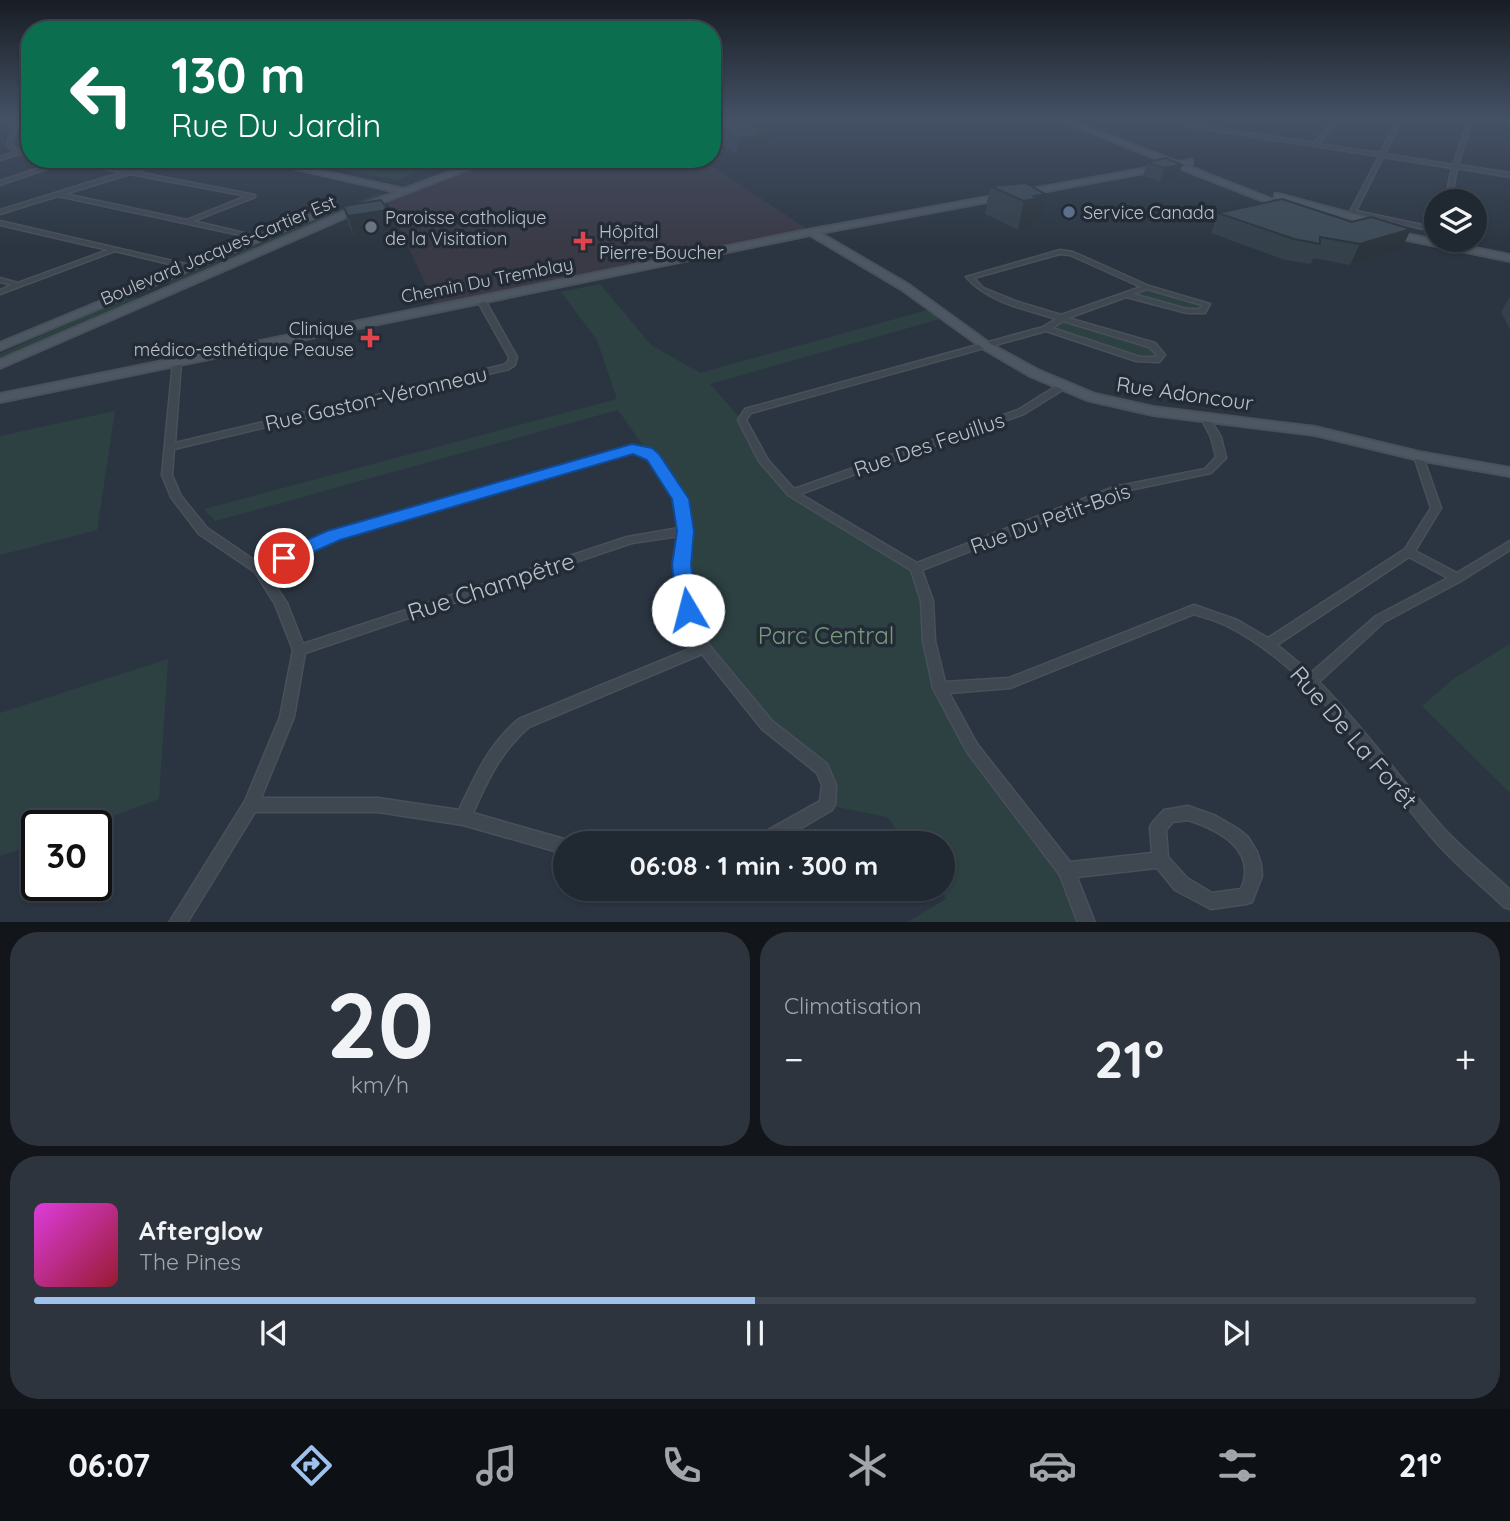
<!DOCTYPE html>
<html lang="fr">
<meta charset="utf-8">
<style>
body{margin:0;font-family:Quicksand,sans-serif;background:#2d343d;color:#f1f3f6;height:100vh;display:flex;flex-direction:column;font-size:26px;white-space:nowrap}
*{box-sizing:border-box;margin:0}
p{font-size:23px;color:#a2a6ab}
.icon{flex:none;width:38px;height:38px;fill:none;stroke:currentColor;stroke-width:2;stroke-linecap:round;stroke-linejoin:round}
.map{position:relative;height:922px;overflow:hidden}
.details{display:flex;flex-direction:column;gap:10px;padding:10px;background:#12161b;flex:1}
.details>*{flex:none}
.banner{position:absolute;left:21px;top:21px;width:700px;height:147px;border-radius:28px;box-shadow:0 2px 5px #0004,0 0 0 2px #3d444d;background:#0b6e4f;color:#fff;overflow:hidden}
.tools{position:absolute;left:1424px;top:189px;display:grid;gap:14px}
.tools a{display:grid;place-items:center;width:63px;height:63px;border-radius:50%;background:#202831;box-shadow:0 2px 5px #0004,0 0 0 2px #3d444d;font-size:35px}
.speed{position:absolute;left:21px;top:810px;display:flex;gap:14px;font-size:35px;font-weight:700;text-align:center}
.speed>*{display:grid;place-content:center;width:91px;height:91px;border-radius:50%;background:#202831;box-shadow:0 2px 5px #0004,0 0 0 2px #3d444d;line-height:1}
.speed .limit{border:4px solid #111;border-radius:10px;background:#fff;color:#111}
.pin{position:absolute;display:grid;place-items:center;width:60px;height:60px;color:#fff;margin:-30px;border:4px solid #fff;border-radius:50%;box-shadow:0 2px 7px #0007}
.me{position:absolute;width:77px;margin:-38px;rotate:352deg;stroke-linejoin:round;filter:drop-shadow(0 0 5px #0008)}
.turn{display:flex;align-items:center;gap:24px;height:147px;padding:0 35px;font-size:32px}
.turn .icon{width:91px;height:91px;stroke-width:2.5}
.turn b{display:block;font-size:49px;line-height:60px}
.big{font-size:52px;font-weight:700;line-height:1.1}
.details .card{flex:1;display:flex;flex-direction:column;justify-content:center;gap:10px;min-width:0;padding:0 24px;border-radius:28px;background:#2d343d}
.details .dial{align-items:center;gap:0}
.dial b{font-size:91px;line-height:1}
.song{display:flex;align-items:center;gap:21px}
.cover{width:84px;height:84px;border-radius:10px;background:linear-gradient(135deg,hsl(300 70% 55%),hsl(350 70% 35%))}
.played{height:7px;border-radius:4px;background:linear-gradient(90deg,#9fc1ed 50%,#3d444d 50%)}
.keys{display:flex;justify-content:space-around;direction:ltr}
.heat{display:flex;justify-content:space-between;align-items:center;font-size:38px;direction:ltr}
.details .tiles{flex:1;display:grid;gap:10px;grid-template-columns:1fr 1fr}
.card:last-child{grid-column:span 2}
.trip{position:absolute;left:553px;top:831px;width:402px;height:70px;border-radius:35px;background:#202831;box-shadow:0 2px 5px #0004,0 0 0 2px #3d444d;font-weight:700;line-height:70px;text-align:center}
.dock{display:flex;height:112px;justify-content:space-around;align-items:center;background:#0d1014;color:#a2a6ab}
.dock .icon{width:49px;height:49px}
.dock .selected{color:#9fc1ed}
.dock b{font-size:32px;color:#f1f3f6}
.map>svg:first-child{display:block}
</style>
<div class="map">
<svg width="1510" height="923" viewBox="0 0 1510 923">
<rect width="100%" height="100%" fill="#2b3541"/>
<path fill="#3a3946" d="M496,159H701L810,231L435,305L385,197Z"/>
<path fill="#2d4142" d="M455,159L396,180L319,165L390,167Z
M379,193L385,194L174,285L166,283Z
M600,284L651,345L700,373L935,308L947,317L710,384L742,420L764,461L792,493L916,568L940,688L972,748L1066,870L1087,922H908L946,899L939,889H943V844L906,843L887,817L827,805L822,769L767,725L704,648L688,610L681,499L618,410L215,521L204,509L617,399L597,340L561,292Z
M1148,288L1202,304L1199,309L1187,310L1132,295Z
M129,296L140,299L0,360V354Z
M1064,318L1150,346L1158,354L1153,358H1139L1051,329Z
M115,411L97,530L0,555V436Z
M1510,644V793L1422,706L1453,679Z
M168,659L159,799L85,826H37V843L0,856V713Z"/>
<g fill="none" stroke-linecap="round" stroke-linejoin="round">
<defs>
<path id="street" d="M0,119L19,120L11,145L21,151L30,153V156L19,154L0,160V157L15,152L7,145L14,122L0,121Z
M1193,119H1198L1192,124L1314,143L1335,119H1339L1318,144L1380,153L1398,119H1402L1385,154L1453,165L1469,119H1473L1458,165L1510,173V177L1457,168L1451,201H1445L1452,168L1383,157L1356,211L1437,228V232L1351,213L1350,212L1379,156L1186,126V124Z
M1495,119L1510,120V122Z
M45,159H60L129,171L166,159H174L136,172L255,195V197L193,221L266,238L263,240L58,196L0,214V210L123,172L61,162V164L0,185V181L57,162ZM130,174L247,196L187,220L65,194Z
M0,221L190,265L193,267L190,269L115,251L0,294V290L12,285L0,282V278L18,283L108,250L0,225Z
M1060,250L1073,252L1149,286L1210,304L1205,313H1187L1126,297L1068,318L1155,343L1165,355L1159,362H1156L1136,361L1046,331L751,413L746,420L768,460L794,489L1018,410L1058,385H1064L1065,387L1064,389L1024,414L800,494L917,563L1114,487L1205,469L1216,457L1211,437L1201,418L1205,415L1208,416L1221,437L1226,458L1211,473L1120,492L922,570L933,601L935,641L945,682L1009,678L1194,605L1237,620L1268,638L1405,549L1431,508L1414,456L1416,454H1422L1441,508L1415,551L1457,573L1510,541V550L1461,581L1384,622L1319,682C1365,728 1402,782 1446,831C1466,852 1489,870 1510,890V909L1504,907C1481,885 1456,865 1435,841C1371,767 1319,673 1229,627C1218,621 1206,618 1194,614L1010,688L949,693L977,744L1070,862L1152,853L1150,827L1153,822L1164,810L1188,806L1216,816L1238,829L1248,837L1257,852L1261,864L1262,876L1252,902L1246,904L1211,909L1175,890L1157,868L1077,877L1095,923H1078L1060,875L967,752L933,688L923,641L921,601L911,570L788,495L759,461L738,420L745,409L1043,327L1056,319C1024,309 988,302 966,277ZM1060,254L1070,255L1141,287L1061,315L1015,301L983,288L974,278ZM1147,289L1202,305L1200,309H1187L1133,294ZM1063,321L1149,347L1157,355L1154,357H1140L1052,328ZM1409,557L1448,578L1376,616L1311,673L1277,645ZM1188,820C1219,830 1258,850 1241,889L1212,893L1187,878L1168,857L1166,830L1173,822Z
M478,298H481L485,300L517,357L515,365L509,369L174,449L172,475L181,496L207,528L260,564L330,532L629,447C638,445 649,449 656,455L686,499L690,531L688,565L694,610L709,645L772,721L827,764L836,785L835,805L832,810L774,844H750L752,839L820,801L822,785L817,773L762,729L702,654L529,727C501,751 487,781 473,813L571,841L572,844H565V854L463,825L378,812H255L187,923H169L245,801L280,717L293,650L275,604L255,572L199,534L171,497L162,475L173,362L177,360L181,362L175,443L503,365L508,362L509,357L477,300ZM632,452L643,454L649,459L676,499L679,528L627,537L303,644L287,603L266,571L338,538ZM679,536L676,565L682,610L697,646L519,719C489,744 475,776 459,810L378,798H261L294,717L305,653L632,543Z"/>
<path id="secondary" d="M1058,119H1067L1178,162L1192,160V164L1185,165L1291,207L1284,209L1176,167L820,233L909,285L992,345L1038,370L1095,394L1153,407L1315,427L1419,452L1510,468V476L1419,460L1315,435L1153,415L1087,400L1030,376L984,349L901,289L810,235L0,402V394L797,232L1169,164Z
M252,159H266L404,189L485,159H495L358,212L0,368V360L352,208L397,192Z
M1278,194L1379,221L1380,223L1376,226L1275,198V194Z
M319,211L326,213L0,350V343Z
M1391,231L1510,255V261L1388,236V232Z"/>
</defs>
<use href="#street" stroke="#48505a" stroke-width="3"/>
<use href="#secondary" stroke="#48505a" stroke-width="4"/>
<use href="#street" fill="#3f4751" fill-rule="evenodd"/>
<use href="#secondary" fill="#4d5763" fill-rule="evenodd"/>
</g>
<path fill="#34404a" d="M716,125L779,139L767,141V149H761V151L737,155L716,141Z
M1147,162L1182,165L1178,178L1160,182L1143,176Z
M1026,183L1039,222L1033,223L1032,227L1018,230L985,214L990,186Z
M343,206L388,210L393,229L354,236L349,226Z
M1218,213L1401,250L1350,265L1313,258L1311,264L1285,260L1211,233Z
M1510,297V329L1501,312Z"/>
<path fill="#2b343c" d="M780,123L779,139L767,141V149H761V151L737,155V138L756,127Z
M1182,165L1178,178L1160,182L1164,168Z
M1045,194L1039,222L1033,223L1032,227L1018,230L1024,201L1034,196Z
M388,210L393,229L354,236L348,216Z
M1411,229L1401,250L1350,265L1360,244Z"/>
<path fill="#3d4a56" stroke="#2b343c" stroke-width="2" d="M748,119H771L780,123L756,127L767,132L759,133L761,135L737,138L716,125Z
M1166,158L1182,165L1164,168L1147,162Z
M1026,183L1045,194L1034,196L1039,198L1024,201L990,186Z
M1282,199L1352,222L1371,217L1411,229L1360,244L1320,237V244L1294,239L1218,213Z
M381,200L388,210L348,216L343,206Z"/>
<linearGradient id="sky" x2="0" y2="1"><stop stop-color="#181d24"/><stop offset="0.48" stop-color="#445165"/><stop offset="1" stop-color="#445165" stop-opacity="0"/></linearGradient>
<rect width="1510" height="248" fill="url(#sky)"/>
<path fill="#1a73e8" stroke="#114b97" stroke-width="2" d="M632,444L652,448L659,454L689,499L694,531L691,565L698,610L695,616L688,618L681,616L678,610L672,565L677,531L672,499L647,460L633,454L340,540L291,562H278L275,558L278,553L327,531Z"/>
<circle fill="#5c6f8a" stroke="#232c36" stroke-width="2.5" cx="1069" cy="212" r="7"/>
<circle fill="#6b7280" stroke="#232c36" stroke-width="2.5" cx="371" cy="227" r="7"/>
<g fill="#e0444e" stroke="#232c36" stroke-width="2.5">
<path d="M579.5 230.5h7v7h7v7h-7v7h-7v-7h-7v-7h7z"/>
<path d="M366.5 327.5h7v7h7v7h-7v7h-7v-7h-7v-7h7z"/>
</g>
<g text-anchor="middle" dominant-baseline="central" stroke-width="7" stroke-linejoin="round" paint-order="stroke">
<g font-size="18" fill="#bcc2cb" stroke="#232c36" text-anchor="start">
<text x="1083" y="212">Service Canada</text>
<text x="385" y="217">Paroisse catholique<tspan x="385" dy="21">de la Visitation</tspan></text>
<text x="599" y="231">Hôpital<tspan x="599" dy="21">Pierre-Boucher</tspan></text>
<text x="354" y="328" text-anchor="end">Clinique<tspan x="354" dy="21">médico-esthétique Peause</tspan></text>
</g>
<g font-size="18" fill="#bcc2cb" stroke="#232c36">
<text transform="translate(218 250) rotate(-23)">Boulevard Jacques-Cartier Est</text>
<text transform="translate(487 280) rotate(-11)">Chemin Du Tremblay</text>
</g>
<g font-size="21" fill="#bcc2cb" stroke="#232c36">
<text transform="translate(1185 393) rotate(8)">Rue Adoncour</text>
<text transform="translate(376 398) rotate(-13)">Rue Gaston-Véronneau</text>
<text transform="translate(929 444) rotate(-19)">Rue Des Feuillus</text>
<text transform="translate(1050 518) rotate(-20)">Rue Du Petit-Bois</text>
</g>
<g font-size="24" fill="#bcc2cb" stroke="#232c36">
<text transform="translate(491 586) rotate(-18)">Rue Champêtre</text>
<text transform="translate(1354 737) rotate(49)">Rue De La Forêt</text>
</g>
<g font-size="24" fill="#76997c" stroke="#232c36">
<text x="826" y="635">Parc Central</text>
</g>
</g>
</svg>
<div class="tools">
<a><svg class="icon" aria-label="layers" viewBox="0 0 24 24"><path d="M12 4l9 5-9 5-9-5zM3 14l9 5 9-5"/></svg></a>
</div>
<div class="speed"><div class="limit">30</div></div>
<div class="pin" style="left:284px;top:558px;background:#d93025"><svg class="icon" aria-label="arrive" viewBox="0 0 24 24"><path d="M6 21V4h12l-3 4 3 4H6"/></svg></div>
<svg class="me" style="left:688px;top:610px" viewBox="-20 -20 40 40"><circle r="19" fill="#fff"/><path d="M0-13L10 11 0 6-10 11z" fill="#1a73e8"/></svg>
<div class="trip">06:08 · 1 min · 300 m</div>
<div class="banner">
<div class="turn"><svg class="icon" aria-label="left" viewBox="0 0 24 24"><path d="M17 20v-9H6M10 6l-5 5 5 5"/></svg><div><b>130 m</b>Rue Du Jardin</div></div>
</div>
</div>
<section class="details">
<div class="tiles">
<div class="card dial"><b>20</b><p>km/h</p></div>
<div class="card"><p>Climatisation</p>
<div class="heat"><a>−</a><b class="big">21°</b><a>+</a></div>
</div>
<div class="card">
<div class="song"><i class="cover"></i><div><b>Afterglow</b><p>The Pines</p></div></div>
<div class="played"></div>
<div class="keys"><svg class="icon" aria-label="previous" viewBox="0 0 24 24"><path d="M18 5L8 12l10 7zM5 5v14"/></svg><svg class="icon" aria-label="pause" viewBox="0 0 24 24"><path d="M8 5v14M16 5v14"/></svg><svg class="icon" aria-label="next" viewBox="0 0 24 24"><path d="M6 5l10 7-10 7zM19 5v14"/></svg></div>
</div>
</div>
</section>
<nav class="dock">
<b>06:07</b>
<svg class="icon selected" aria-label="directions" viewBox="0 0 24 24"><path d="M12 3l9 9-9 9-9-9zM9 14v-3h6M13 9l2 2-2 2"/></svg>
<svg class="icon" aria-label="music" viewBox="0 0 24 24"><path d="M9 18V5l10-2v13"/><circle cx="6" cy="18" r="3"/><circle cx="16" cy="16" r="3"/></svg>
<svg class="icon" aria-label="phone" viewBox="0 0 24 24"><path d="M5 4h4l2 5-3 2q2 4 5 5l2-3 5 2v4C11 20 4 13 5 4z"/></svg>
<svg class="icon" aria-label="climate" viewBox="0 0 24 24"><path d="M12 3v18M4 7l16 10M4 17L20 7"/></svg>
<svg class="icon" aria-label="car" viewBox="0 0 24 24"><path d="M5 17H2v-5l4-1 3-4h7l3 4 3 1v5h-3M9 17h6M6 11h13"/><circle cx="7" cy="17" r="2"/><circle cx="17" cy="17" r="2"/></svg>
<svg class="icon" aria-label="filters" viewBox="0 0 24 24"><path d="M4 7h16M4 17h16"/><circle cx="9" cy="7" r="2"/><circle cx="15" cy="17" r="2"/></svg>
<b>21°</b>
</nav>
